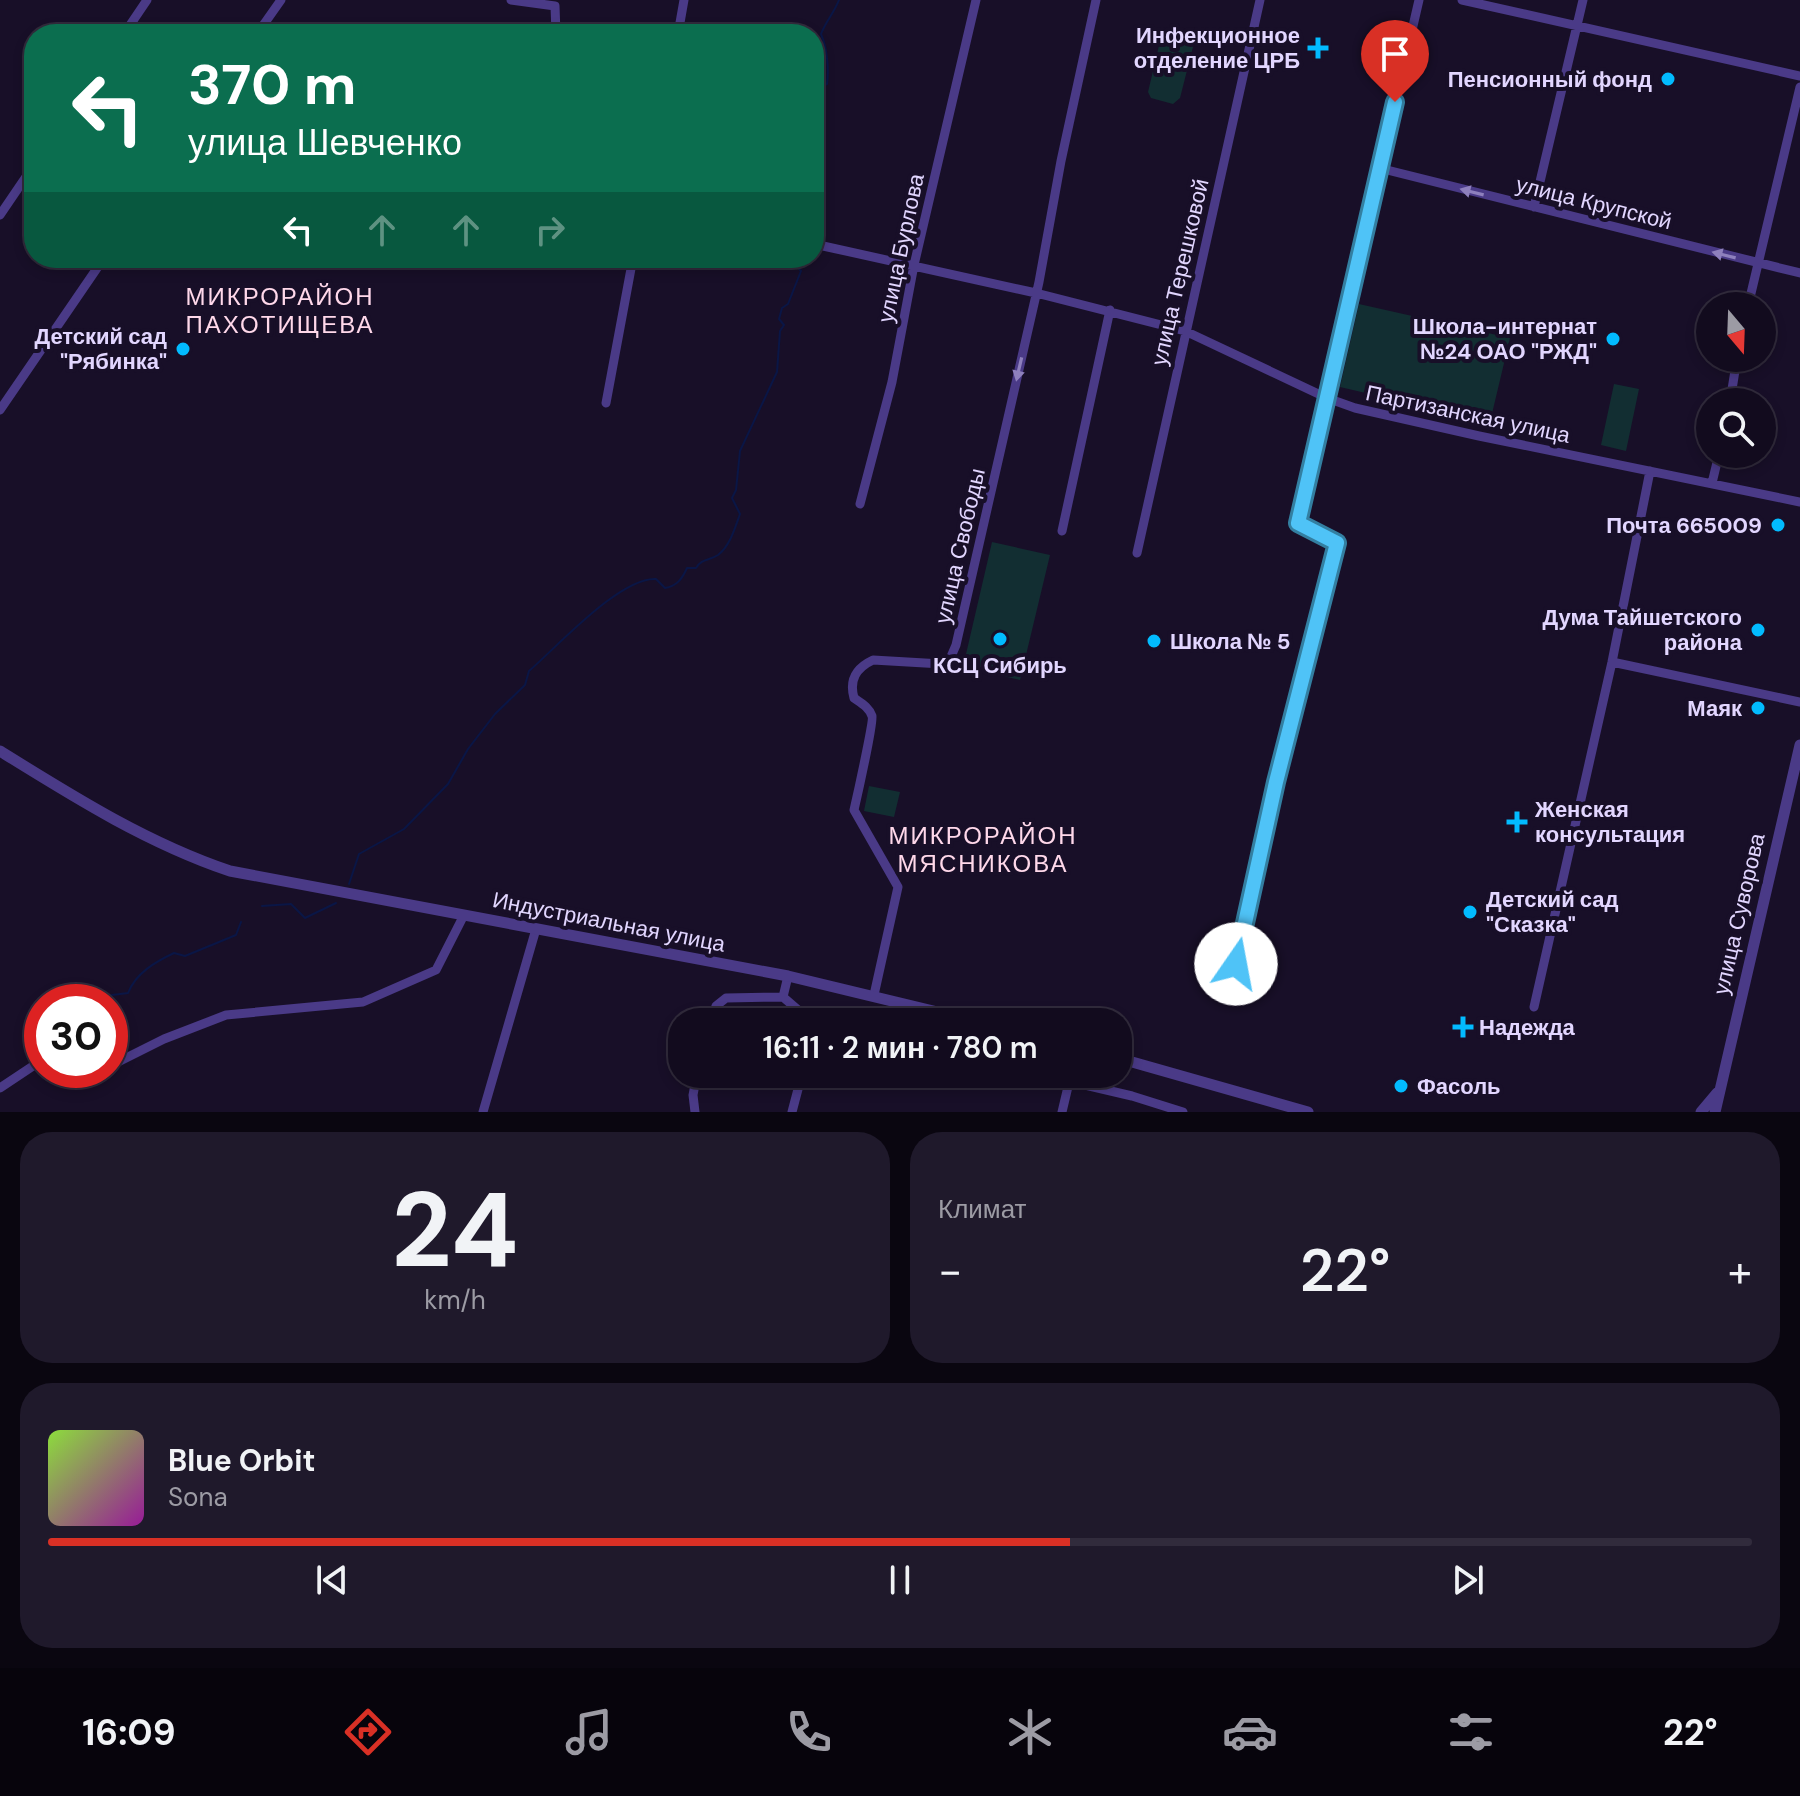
<!DOCTYPE html>
<html lang="ru">
<meta charset="utf-8">
<style>
body{margin:0;font-family:"DM Sans",sans-serif;background:#1f192b;color:#f1f3f6;height:100vh;display:flex;flex-direction:column;font-size:30px;white-space:nowrap}
*{box-sizing:border-box;margin:0}
p{font-size:26px;color:#9c9ba4}
.icon{flex:none;width:44px;height:44px;fill:none;stroke:currentColor;stroke-width:2;stroke-linecap:round;stroke-linejoin:round}
.map{position:relative;height:1112px;overflow:hidden}
.panel{display:flex;flex-direction:column;gap:20px;padding:20px;background:#0a0610;flex:1}
.panel>*{flex:none}
.top-card{position:absolute;left:24px;top:24px;width:800px;height:244px;border-radius:32px;box-shadow:0 4px 12px #0003,0 0 0 2px #312b3c;background:#0b6e4f;color:#fff;overflow:hidden}
.needle{width:52px;rotate:161deg}
.controls{position:absolute;left:1696px;top:292px;display:grid;gap:16px}
.controls a{display:grid;place-items:center;width:80px;height:80px;border-radius:50%;background:#120b1e;box-shadow:0 4px 12px #0003,0 0 0 2px #312b3c;font-size:40px}
.speed{position:absolute;left:24px;top:984px;display:flex;gap:16px;font-size:40px;font-weight:700;text-align:center}
.speed>*{display:grid;place-content:center;width:104px;height:104px;border-radius:50%;background:#120b1e;box-shadow:0 4px 12px #0003,0 0 0 2px #312b3c;line-height:1}
.speed .limit{border:12px solid #d22;background:#fff;color:#111}
.pin{position:absolute;display:grid;place-items:center;width:68px;height:68px;color:#fff;margin:-82px -34px;border-radius:50% 50% 50% 0;rotate:-45deg;box-shadow:0 0 8px #0007}
.pin .icon{rotate:45deg}
.me{position:absolute;width:88px;margin:-44px;rotate:12deg;stroke-linejoin:round;filter:drop-shadow(0 0 6px #0008)}
.turn{display:flex;align-items:center;gap:28px;height:168px;padding:0 32px;font-size:36px}
.turn .icon{width:104px;height:104px;stroke-width:2.5}
.turn b{display:block;font-size:56px;line-height:68px}
.lanes{display:flex;align-items:center;height:76px;padding:0 32px;background:#0003;justify-content:center;gap:40px;direction:ltr}
.lanes .off{opacity:.35}
.big{font-size:60px;font-weight:600;line-height:1.1}
.panel .widget{flex:1;display:flex;flex-direction:column;justify-content:center;gap:12px;min-width:0;padding:0 28px;border-radius:32px;background:#1f192b}
.panel .dial{align-items:center;gap:0}
.dial b{font-size:104px;line-height:1}
.song{display:flex;align-items:center;gap:24px}
.cover{width:96px;height:96px;border-radius:12px;background:linear-gradient(135deg,hsl(90 70% 55%),hsl(300 70% 35%))}
.played{height:8px;border-radius:4px;background:linear-gradient(90deg,#d93025 60%,#312b3c 60%)}
.keys{display:flex;justify-content:space-around;direction:ltr}
.heat{display:flex;justify-content:space-between;align-items:center;font-size:44px;direction:ltr}
.panel .tiles{flex:1;display:grid;gap:20px;grid-template-columns:1fr 1fr}
.widget:last-child{grid-column:span 2}
.trip{position:absolute;left:668px;top:1008px;width:464px;height:80px;border-radius:32px;background:#120b1e;box-shadow:0 4px 12px #0003,0 0 0 2px #312b3c;font-weight:600;line-height:80px;text-align:center}
.tab-bar{display:flex;height:128px;justify-content:space-around;align-items:center;background:#07040c;color:#9c9ba4}
.tab-bar .icon{width:56px;height:56px}
.tab-bar .selected{color:#d93025}
.tab-bar b{font-size:36px;color:#f1f3f6}
.map>svg:first-child{display:block}
</style>
<div class="map">
<svg width="1800" height="1112" viewBox="0 0 1800 1112">
<rect width="100%" height="100%" fill="#180f28"/>
<path fill="#122e32" d="M1170,29L1191,35L1194,43L1180,98L1173,104L1151,98L1148,92L1162,33Z
M1359,304L1510,338L1490,422L1340,387Z
M1614,384L1639,389L1626,451L1601,445Z
M992,542L1050,555L1020,680L963,667Z
M869,786L900,792L894,817L864,811Z"/>
<g fill="none" stroke-linecap="round" stroke-linejoin="round">
<path stroke="#0a1646" stroke-width="2" d="M814,86L821,87L827,84C829,68 827,48 821,34C826,21 834,13 839,0
M349,884L359,854L404,829L448,784L468,749L495,714L525,685L529,671C557,647 620,577 656,579L665,588C677,586 682,579 687,568H696C702,558 709,561 718,555C730,546 735,528 740,514L732,498L736,490L740,451L777,372L780,331L784,325L779,319L782,308L788,304L801,271L795,264H788V258
M262,906L291,904L305,918L336,903
M55,1002L58,999L69,1002
M91,1002L104,996L128,993C136,973 155,962 174,953L185,956L236,935L241,922
M38,1019L42,1015"/>
<path stroke="#4a3a87" stroke-width="9" d="M511,0L555,6L556,34
M1462,0L1800,76
M124,34L147,0
M257,34L281,0
M678,34L684,0
M1379,168L1800,273
M1534,207L1583,0
M0,215L34,165
M814,244L1036,293L1185,331L1327,398L1355,408L1479,436L1800,502
M1748,306L1800,87
M1730,402L1737,358
M606,403L633,258
M0,410L104,258
M1712,483L1719,454
M860,504L892,382L914,265L976,0
M1062,531L1110,310
M1137,553L1260,0
M1612,662L1800,702
M788,976L783,997L812,1022
M1225,992L1236,964L1276,782L1337,543L1298,523L1419,0
M874,995L898,887L854,810C857,797 874,721 872,716C869,707 861,703 854,698C849,680 856,668 873,660L942,664L950,659L956,645L1039,282L1061,161L1096,0
M1534,1007L1612,662L1650,471
M711,1022L716,1006L726,998L783,997
M110,1066L164,1039L226,1015L363,1002L436,970L464,915
M1038,1074L1132,1096L1183,1112
M0,1088L42,1060
M483,1112L536,929
M695,1112L693,1095L697,1074
M792,1112L802,1074
M1062,1112L1071,1074"/>
<path stroke="#4a3a87" stroke-width="11" d="M0,751C74,797 147,843 230,871L788,976L979,1022
M1118,1058L1308,1112
M1701,1112L1717,1093
M1715,1112L1800,745"/>
</g>
<defs><path id="oneway-solid" d="M-6-.8H1V-3.2L6.5 0L1 3.2V.8H-6Z" transform="scale(2)"/></defs>
<g fill="#8e80bd">
<use href="#oneway-solid" transform="translate(1472 192) rotate(-166)"/>
<use href="#oneway-solid" transform="translate(1724 255) rotate(-166)"/>
<use href="#oneway-solid" transform="translate(1019 369) rotate(103)"/>
</g>
<g fill="none" stroke-linecap="round" stroke-linejoin="round">
<defs>
<path id="route" d="M1236,964L1276,782L1337,543L1298,523L1395,102"/>
</defs>
<use href="#route" stroke="#337fa1" stroke-width="20"/>
<use href="#route" stroke="#4fc3f7" stroke-width="14"/>
</g>
<g fill="#02bbff" stroke="#180f28" stroke-width="3">
<path d="M1314 36h8v8h8v8h-8v8h-8v-8h-8v-8h8z"/>
<circle cx="1668" cy="79" r="8"/>
<circle cx="1613" cy="339" r="8"/>
<circle cx="183" cy="349" r="8"/>
<circle cx="1778" cy="525" r="8"/>
<circle cx="1758" cy="630" r="8"/>
<circle cx="1000" cy="639" r="8"/>
<circle cx="1154" cy="641" r="8"/>
<circle cx="1758" cy="708" r="8"/>
<path d="M1513 810h8v8h8v8h-8v8h-8v-8h-8v-8h8z"/>
<circle cx="1470" cy="912" r="8"/>
<path d="M1459 1015h8v8h8v8h-8v8h-8v-8h-8v-8h8z"/>
<circle cx="1401" cy="1086" r="8"/>
</g>
<g text-anchor="middle" dominant-baseline="central" stroke-width="8" stroke-linejoin="round" paint-order="stroke">
<g font-size="22" font-weight="bold" fill="#e2d6ff" stroke="#180f28" text-anchor="end">
<text x="1300" y="35">Инфекционное<tspan x="1300" dy="25">отделение ЦРБ</tspan></text>
<text x="1652" y="79">Пенсионный фонд</text>
<text x="1597" y="326">Школа-интернат<tspan x="1597" dy="25">№24 ОАО "РЖД"</tspan></text>
<text x="167" y="336">Детский сад<tspan x="167" dy="25">"Рябинка"</tspan></text>
<text x="1762" y="525">Почта 665009</text>
<text x="1742" y="617">Дума Тайшетского<tspan x="1742" dy="25">района</tspan></text>
<text x="1170" y="641" text-anchor="start">Школа № 5</text>
<text x="1000" y="665" text-anchor="middle">КСЦ Сибирь</text>
<text x="1742" y="708">Маяк</text>
<text x="1535" y="809" text-anchor="start">Женская<tspan x="1535" dy="25">консультация</tspan></text>
<text x="1486" y="899" text-anchor="start">Детский сад<tspan x="1486" dy="25">"Сказка"</tspan></text>
<text x="1479" y="1027" text-anchor="start">Надежда</text>
<text x="1417" y="1086" text-anchor="start">Фасоль</text>
</g>
<g font-size="22" fill="#e2d6ff" stroke="#180f28">
<text transform="translate(1594 203) rotate(14)">улица Крупской</text>
<text transform="translate(901 248) rotate(-78)">улица Бурлова</text>
<text transform="translate(1180 272) rotate(-77)">улица Терешковой</text>
<text transform="translate(1468 414) rotate(12)">Партизанская улица</text>
<text transform="translate(960 546) rotate(-77)">улица Свободы</text>
<text transform="translate(1739 914) rotate(-77)">улица Суворова</text>
<text transform="translate(609 922) rotate(11)">Индустриальная улица</text>
</g>
<g font-size="24" letter-spacing="2" fill="#ffd8ea" stroke="#180f28">
<text x="280" y="296">МИКРОРАЙОН<tspan x="280" dy="28">ПАХОТИЩЕВА</tspan></text>
<text x="983" y="835">МИКРОРАЙОН<tspan x="983" dy="28">МЯСНИКОВА</tspan></text>
</g>
</g>
</svg>
<div class="controls">
<a><svg class="needle" viewBox="-14 -14 28 28"><path d="M0-13l5 13h-10z" fill="#e53935"/><path d="M0 13l5-13h-10z" fill="#9c9ba4"/></svg></a>
<a><svg class="icon" aria-label="search" viewBox="0 0 24 24"><circle cx="10" cy="10" r="6"/><path d="M15 15l6 6"/></svg></a>
</div>
<div class="speed"><div class="limit">30</div></div>
<div class="pin" style="left:1395px;top:102px;background:#d93025"><svg class="icon" aria-label="arrive" viewBox="0 0 24 24"><path d="M6 21V4h12l-3 4 3 4H6"/></svg></div>
<svg class="me" style="left:1236px;top:964px" viewBox="-20 -20 40 40"><circle r="19" fill="#fff"/><path d="M0-13L10 11 0 6-10 11z" fill="#4fc3f7"/></svg>
<div class="trip">16:11 · 2 мин · 780 m</div>
<div class="top-card">
<div class="turn"><svg class="icon" aria-label="left" viewBox="0 0 24 24"><path d="M17 20v-9H6M10 6l-5 5 5 5"/></svg><div><b>370 m</b>улица Шевченко</div></div>
<div class="lanes"><svg class="icon" aria-label="left" viewBox="0 0 24 24"><path d="M17 20v-9H6M10 6l-5 5 5 5"/></svg><svg class="icon off" aria-label="ahead" viewBox="0 0 24 24"><path d="M12 20V5M6 11l6-6 6 6"/></svg><svg class="icon off" aria-label="ahead" viewBox="0 0 24 24"><path d="M12 20V5M6 11l6-6 6 6"/></svg><svg class="icon off" aria-label="right" viewBox="0 0 24 24"><path d="M7 20v-9h11M14 6l5 5-5 5"/></svg></div>
</div>
</div>
<section class="panel">
<div class="tiles">
<div class="widget dial"><b>24</b><p>km/h</p></div>
<div class="widget"><p>Климат</p>
<div class="heat"><a>−</a><b class="big">22°</b><a>+</a></div>
</div>
<div class="widget">
<div class="song"><i class="cover"></i><div><b>Blue Orbit</b><p>Sona</p></div></div>
<div class="played"></div>
<div class="keys"><svg class="icon" aria-label="previous" viewBox="0 0 24 24"><path d="M18 5L8 12l10 7zM5 5v14"/></svg><svg class="icon" aria-label="pause" viewBox="0 0 24 24"><path d="M8 5v14M16 5v14"/></svg><svg class="icon" aria-label="next" viewBox="0 0 24 24"><path d="M6 5l10 7-10 7zM19 5v14"/></svg></div>
</div>
</div>
</section>
<nav class="tab-bar">
<b>16:09</b>
<svg class="icon selected" aria-label="directions" viewBox="0 0 24 24"><path d="M12 3l9 9-9 9-9-9zM9 14v-3h6M13 9l2 2-2 2"/></svg>
<svg class="icon" aria-label="music" viewBox="0 0 24 24"><path d="M9 18V5l10-2v13"/><circle cx="6" cy="18" r="3"/><circle cx="16" cy="16" r="3"/></svg>
<svg class="icon" aria-label="phone" viewBox="0 0 24 24"><path d="M5 4h4l2 5-3 2q2 4 5 5l2-3 5 2v4C11 20 4 13 5 4z"/></svg>
<svg class="icon" aria-label="climate" viewBox="0 0 24 24"><path d="M12 3v18M4 7l16 10M4 17L20 7"/></svg>
<svg class="icon" aria-label="car" viewBox="0 0 24 24"><path d="M5 17H2v-5l4-1 3-4h7l3 4 3 1v5h-3M9 17h6M6 11h13"/><circle cx="7" cy="17" r="2"/><circle cx="17" cy="17" r="2"/></svg>
<svg class="icon" aria-label="filters" viewBox="0 0 24 24"><path d="M4 7h16M4 17h16"/><circle cx="9" cy="7" r="2"/><circle cx="15" cy="17" r="2"/></svg>
<b>22°</b>
</nav>
